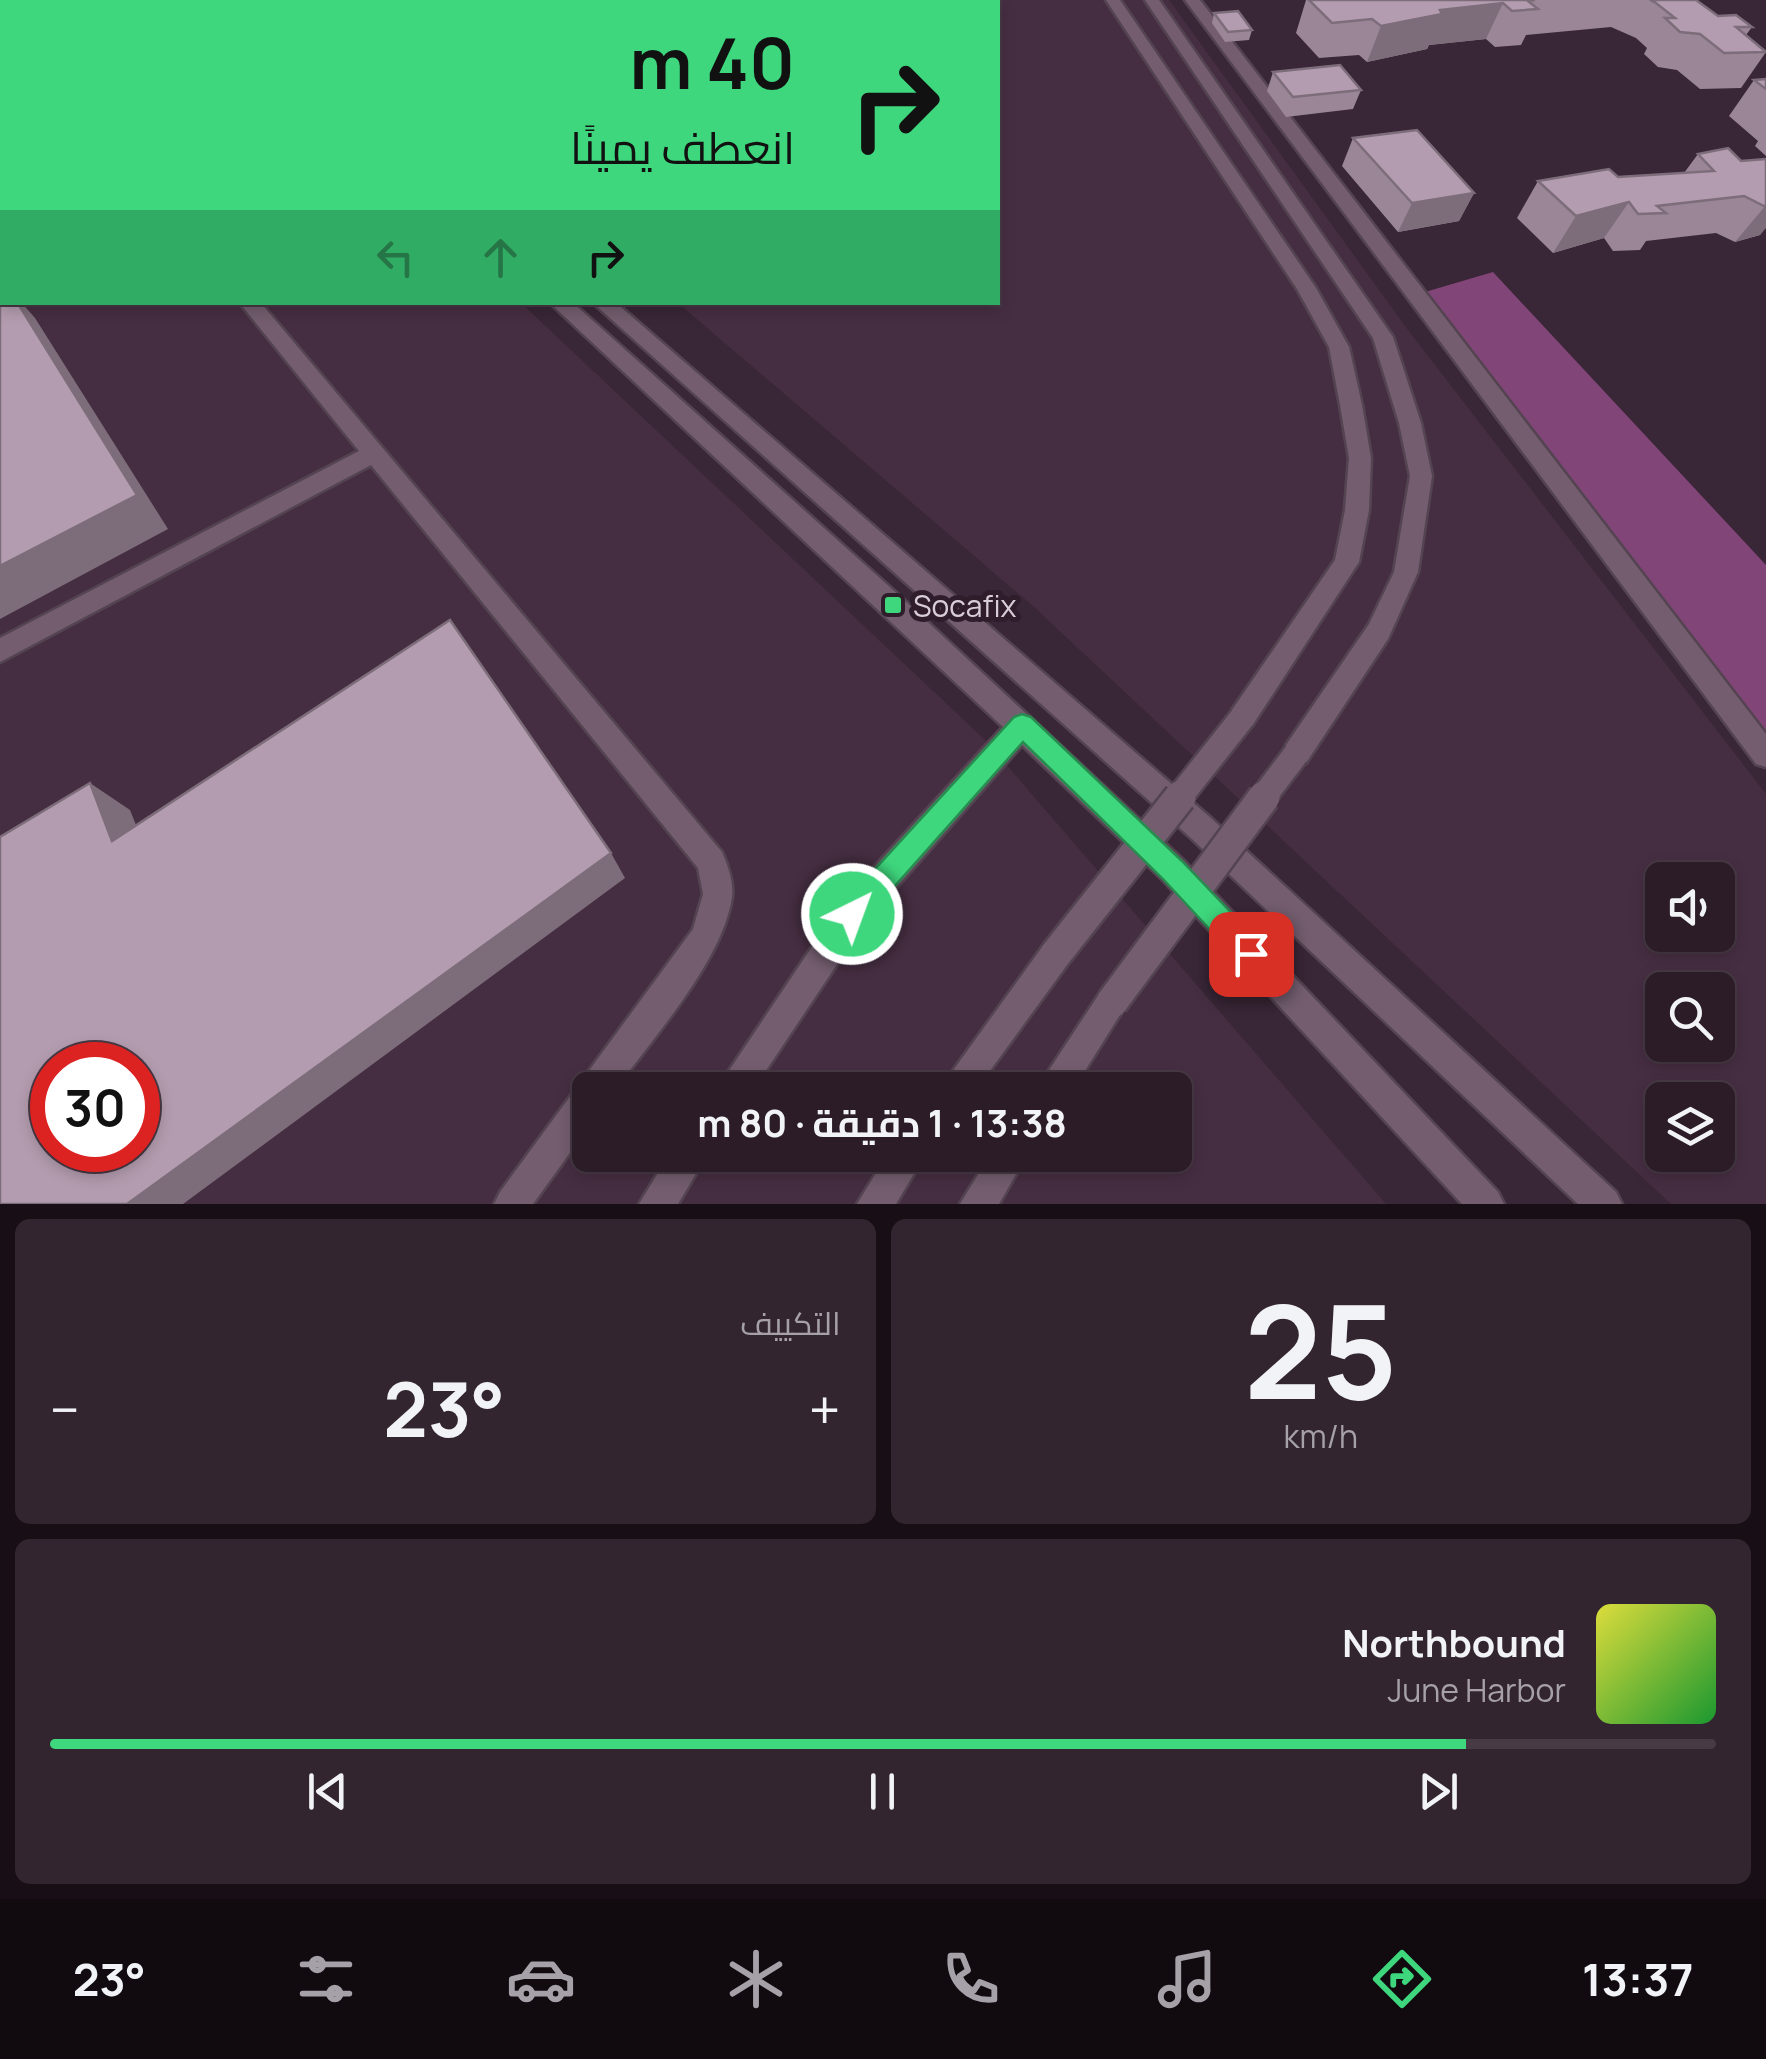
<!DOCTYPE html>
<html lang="ar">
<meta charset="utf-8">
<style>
body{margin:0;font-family:Manrope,Cairo,sans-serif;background:#332530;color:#f1f3f6;direction:rtl;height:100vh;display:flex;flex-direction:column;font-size:38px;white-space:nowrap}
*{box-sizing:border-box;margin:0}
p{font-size:32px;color:#a6a1a8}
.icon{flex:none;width:55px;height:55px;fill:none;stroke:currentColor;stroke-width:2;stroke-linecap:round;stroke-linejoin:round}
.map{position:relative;height:1204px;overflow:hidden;direction:ltr}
.sheet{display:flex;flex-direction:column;gap:15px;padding:15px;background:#180f16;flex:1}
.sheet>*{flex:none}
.banner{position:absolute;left:0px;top:0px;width:1000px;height:305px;box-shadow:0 5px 15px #0003,0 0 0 2px #473a45;direction:rtl;background:#3ed77d;color:#111;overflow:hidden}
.fabs{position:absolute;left:1645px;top:862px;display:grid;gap:20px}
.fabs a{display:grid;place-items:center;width:90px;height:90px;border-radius:15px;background:#2b1c28;box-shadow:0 5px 15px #0003,0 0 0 2px #473a45;font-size:50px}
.speed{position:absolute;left:30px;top:1042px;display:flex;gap:20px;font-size:50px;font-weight:700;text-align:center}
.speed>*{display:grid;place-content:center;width:130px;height:130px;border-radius:50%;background:#2b1c28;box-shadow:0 5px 15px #0003,0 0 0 2px #473a45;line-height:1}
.speed .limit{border:15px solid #d22;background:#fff;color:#111}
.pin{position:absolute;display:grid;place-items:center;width:85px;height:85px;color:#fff;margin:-42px;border-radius:20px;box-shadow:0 5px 15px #0006}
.me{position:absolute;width:110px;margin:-55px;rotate:42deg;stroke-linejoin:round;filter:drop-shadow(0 0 8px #0008)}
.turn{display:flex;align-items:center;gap:35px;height:210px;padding:0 40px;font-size:45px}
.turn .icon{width:130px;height:130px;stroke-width:2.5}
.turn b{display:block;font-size:70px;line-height:85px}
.lanes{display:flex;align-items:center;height:95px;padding:0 40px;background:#0003;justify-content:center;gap:50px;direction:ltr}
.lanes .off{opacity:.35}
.big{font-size:75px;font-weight:700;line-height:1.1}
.sheet .card{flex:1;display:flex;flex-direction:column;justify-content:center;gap:15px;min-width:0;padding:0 35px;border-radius:15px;background:#332530}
.sheet .dial{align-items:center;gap:0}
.dial b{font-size:130px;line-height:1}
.song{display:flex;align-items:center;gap:30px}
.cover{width:120px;height:120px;border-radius:15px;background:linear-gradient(135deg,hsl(60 70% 55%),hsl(130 70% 35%))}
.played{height:10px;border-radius:5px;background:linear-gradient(90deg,#3ed77d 85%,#473a45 85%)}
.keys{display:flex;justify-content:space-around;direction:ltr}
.heat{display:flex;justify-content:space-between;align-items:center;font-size:55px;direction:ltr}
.sheet .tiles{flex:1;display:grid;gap:15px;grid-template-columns:1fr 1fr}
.card:last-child{grid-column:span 2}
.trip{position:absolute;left:572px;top:1072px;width:620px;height:100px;border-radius:15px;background:#2b1c28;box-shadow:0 5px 15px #0003,0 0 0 2px #473a45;font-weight:700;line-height:100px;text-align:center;direction:rtl}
.tabs{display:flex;height:160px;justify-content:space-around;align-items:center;background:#110b10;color:#a6a1a8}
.tabs .icon{width:70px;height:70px}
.tabs .current{color:#3ed77d}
.tabs b{font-size:45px;color:#f1f3f6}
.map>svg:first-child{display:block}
</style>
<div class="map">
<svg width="1766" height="1204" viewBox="0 0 1766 1204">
<rect width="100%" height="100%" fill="#392636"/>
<path fill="#462e42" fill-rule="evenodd" d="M0,0L203,2H2V302L521,303L984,739L1386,1204H0ZM52,1065H138V1150H52ZM590,1090H1175V1155H590Z
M325,0H1169L1408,330L1766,794V1204H1671L1033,606L678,303L998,302V2ZM1662,880H1718V935H1662ZM1662,990H1718V1045H1662ZM1662,1100H1718V1155H1662Z"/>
<path fill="#814578" d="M1493,272L1766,565V734L1425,292Z"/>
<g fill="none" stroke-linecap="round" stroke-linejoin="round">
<defs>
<path id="minor" d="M0,0H7L9,2L0,7Z
M219,0H235L236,2H220Z
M251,0H267L268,2H252Z
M418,0H434L435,2H419Z
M1106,0H1120L1316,288L1349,347L1362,405L1371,458L1369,510L1359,562L1252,726L1242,730L1232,726L1229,718L1232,710L1335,560L1345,510L1349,458L1340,405L1329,347L1297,289Z
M1145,0H1159L1393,337L1421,423L1432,476L1418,572L1388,639L1306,763L1296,766L1286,763L1282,754L1286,745L1369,624L1394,572L1410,476L1399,423L1373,338Z
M1185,0H1200L1766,734V767L1756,764Z
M239,302H260L722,852C728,865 734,884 732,897C723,960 653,1038 615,1090H590V1125L533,1204H494L500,1192L693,929L703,894L698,868L371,465L0,662V638L359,451Z
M549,302H572L902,598L1183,860L1498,1192L1504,1204H1462L1163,880L1022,745L864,924L753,1090H716L842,902L1003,727Z
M592,302H615L1212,819L1616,1192L1622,1204H1578L1192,839Z
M1056,938L1067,943L1072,954L1067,965L976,1090H939L1045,943Z
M1112,986L1123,991L1128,1002L1073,1090H1036L1101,991Z
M669,1155H707L678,1204H639Z
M887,1155H925L896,1204H857Z
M990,1155H1027L999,1204H960Z"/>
</defs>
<use href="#minor" stroke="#544451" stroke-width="5"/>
<use href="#minor" fill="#735d6e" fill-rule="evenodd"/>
<defs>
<path id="minor-bridge-far1" d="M1178,799L1242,718
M1262,799L1296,754"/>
<path id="minor-bridge" d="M1056,954L1180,797
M1112,1002L1264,797"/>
</defs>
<use href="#minor-bridge-far1" stroke="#544451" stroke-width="30" stroke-linecap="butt"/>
<use href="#minor-bridge" stroke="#544451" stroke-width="36" stroke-linecap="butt"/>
<use href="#minor-bridge-far1" stroke="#735d6e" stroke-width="25"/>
<use href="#minor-bridge" stroke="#735d6e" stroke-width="31"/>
</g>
<path fill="#9a8696" d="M1306,0H1696L1718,16L1752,27L1746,35L1766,52L1741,88L1700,89L1677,70L1658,67L1644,54L1647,48L1636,38L1611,27L1526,35L1521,45L1495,47L1486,39L1429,45L1427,49L1367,62L1359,55L1319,58L1296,33Z
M1214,13L1252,30L1249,40L1225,42L1212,23Z
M1273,72L1361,90L1353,109L1286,117L1267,91Z
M1766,79V156L1755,146L1758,141L1729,116L1754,80Z
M1353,138L1474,193L1459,221L1398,232L1342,166Z
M1698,154L1741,161L1766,159L1764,229L1760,235L1735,242L1716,233L1646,241L1640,250L1613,251L1604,238L1553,253L1517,218L1538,181L1684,173Z"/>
<path fill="#7d6d7a" d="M1503,3L1486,39L1429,45L1427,49L1367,62L1381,26L1440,10Z
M1474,193L1459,221L1398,232L1412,203Z
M1629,202L1604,238L1553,253L1576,216Z
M1766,205V228L1760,235L1735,242Z
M17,302H21L35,318L168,529L0,619V566Z
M90,783L130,810L152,865L112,841Z
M611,853L625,878L183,1204H127Z"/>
<path fill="#b39caf" stroke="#7d6d7a" stroke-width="2.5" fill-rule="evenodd" d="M1309,0H1535L1528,1L1538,9L1512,11L1503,3L1440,10L1442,14L1381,26L1372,19L1332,23Z
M1650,0H1696L1718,16L1736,15L1752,27H1736L1766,52L1724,53L1700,34L1680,32L1665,18H1675L1656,3Z
M1238,11L1252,30L1228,32L1214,13Z
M1340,65L1361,90L1293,97L1273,72Z
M1766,79V89L1754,80Z
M1417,130L1474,193L1412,203L1353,138Z
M1728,148L1741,161L1766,159V205L1764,206L1744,196L1657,206L1666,213L1638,214L1629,202L1576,216L1538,181L1609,169L1618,177L1714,171L1698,154Z
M2,282V302H17L137,495L0,566V283Z
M450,620L611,853L127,1204H0V837L90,783L112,841ZM52,1065H138V1150H52Z"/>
<path fill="#3ed77d" stroke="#288c51" stroke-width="2.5" d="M1022,714L1031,717L1182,861L1261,944L1265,954L1261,963L1251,968L1241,963L1163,879L1023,742L862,923L852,927L843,923L839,914L843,904L1014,717Z"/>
<rect fill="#3ed77d" stroke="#2f1d2b" stroke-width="4" x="883" y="595" width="20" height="20" rx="5"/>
<g text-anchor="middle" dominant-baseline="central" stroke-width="10" stroke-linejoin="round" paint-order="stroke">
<g font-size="30" fill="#d9cdd7" stroke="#2f1d2b" text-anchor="start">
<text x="913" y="605">Socafix</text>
</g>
</g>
</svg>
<div class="fabs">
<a><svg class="icon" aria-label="sound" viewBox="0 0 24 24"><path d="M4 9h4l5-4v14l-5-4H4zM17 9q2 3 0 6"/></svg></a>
<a><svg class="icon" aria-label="search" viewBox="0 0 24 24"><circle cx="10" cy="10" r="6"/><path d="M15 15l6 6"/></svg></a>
<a><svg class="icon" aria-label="layers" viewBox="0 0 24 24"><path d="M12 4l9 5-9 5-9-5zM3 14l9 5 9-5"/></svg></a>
</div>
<div class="speed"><div class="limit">30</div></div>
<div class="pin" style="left:1251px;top:954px;background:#d93025"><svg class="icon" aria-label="arrive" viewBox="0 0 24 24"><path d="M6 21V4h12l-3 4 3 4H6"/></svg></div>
<svg class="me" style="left:852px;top:914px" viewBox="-20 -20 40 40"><circle r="17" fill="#3ed77d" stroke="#fff" stroke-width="3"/><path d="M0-11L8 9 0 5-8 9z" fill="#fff"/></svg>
<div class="trip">13:38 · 1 دقيقة · 80 m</div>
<div class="banner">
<div class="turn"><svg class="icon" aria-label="right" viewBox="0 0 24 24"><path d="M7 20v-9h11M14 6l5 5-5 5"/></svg><div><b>40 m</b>انعطف يمينًا</div></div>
<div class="lanes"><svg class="icon off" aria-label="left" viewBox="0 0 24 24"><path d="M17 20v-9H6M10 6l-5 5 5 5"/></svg><svg class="icon off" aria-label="ahead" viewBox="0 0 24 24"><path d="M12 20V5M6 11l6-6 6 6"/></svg><svg class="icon" aria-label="right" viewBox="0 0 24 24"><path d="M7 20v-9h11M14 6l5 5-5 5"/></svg></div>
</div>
</div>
<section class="sheet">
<div class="tiles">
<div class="card dial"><b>25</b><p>km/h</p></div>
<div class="card"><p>التكييف</p>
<div class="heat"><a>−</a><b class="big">23°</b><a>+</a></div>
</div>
<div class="card">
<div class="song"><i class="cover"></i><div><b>Northbound</b><p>June Harbor</p></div></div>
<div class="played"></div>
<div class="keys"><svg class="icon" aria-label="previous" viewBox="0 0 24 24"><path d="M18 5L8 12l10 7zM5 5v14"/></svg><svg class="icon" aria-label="pause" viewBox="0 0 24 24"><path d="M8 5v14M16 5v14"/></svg><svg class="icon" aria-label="next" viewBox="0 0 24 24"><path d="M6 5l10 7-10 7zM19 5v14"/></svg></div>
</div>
</div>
</section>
<nav class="tabs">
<b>13:37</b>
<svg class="icon current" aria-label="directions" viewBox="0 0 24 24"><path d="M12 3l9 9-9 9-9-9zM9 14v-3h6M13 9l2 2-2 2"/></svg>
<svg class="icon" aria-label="music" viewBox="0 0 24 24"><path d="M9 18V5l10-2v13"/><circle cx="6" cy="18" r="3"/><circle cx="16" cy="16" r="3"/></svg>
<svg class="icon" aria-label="phone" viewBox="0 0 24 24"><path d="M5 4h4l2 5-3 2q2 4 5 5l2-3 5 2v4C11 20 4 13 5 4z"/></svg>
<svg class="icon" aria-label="climate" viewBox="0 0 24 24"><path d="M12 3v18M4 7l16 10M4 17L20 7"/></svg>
<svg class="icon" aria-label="car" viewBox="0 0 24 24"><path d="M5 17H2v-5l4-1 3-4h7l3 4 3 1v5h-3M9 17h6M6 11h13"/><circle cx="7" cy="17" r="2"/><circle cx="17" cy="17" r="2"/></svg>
<svg class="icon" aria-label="filters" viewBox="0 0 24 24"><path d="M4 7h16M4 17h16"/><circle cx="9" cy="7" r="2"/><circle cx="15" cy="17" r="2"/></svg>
<b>23°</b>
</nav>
